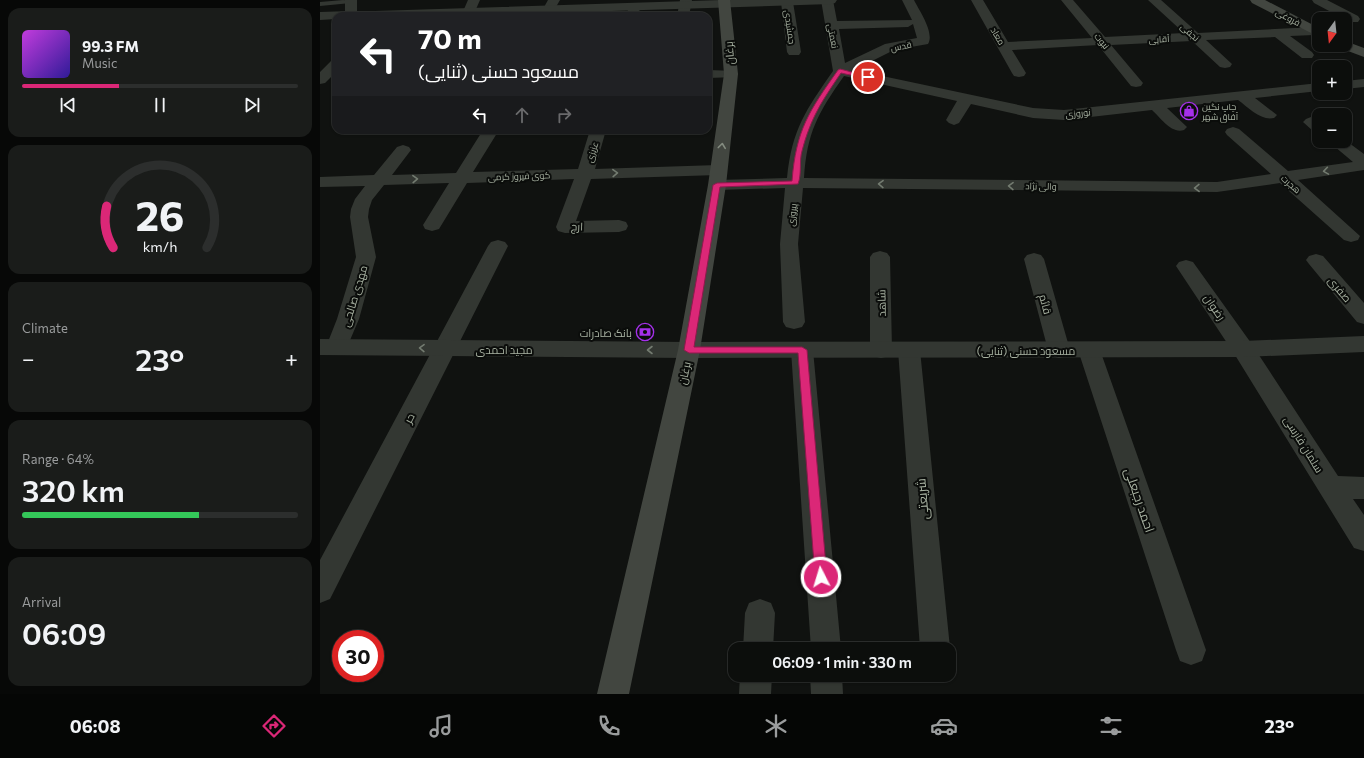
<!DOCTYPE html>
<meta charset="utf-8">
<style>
body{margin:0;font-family:Commissioner,Cairo,sans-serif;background:#1a1c1a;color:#f1f3f6;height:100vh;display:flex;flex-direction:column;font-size:15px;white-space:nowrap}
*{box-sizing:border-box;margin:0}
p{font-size:13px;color:#9a9c9d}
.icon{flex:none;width:22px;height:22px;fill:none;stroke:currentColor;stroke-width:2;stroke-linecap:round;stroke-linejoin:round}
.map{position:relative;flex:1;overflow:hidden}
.details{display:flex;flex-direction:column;gap:8px;padding:8px;background:#070807;width:320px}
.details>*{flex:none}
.top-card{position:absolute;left:12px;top:12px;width:380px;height:122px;border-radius:12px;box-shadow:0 1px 3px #0004,0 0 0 1px #2c2e2d;background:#202124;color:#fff;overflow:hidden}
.needle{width:26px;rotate:195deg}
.fabs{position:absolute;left:992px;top:12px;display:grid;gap:8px}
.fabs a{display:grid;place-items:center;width:40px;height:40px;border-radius:8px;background:#0c0e0c;box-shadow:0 1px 3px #0004,0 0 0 1px #2c2e2d;font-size:20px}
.speed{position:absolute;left:12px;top:630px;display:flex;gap:8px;font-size:20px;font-weight:700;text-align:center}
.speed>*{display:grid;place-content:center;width:52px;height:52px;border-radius:50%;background:#0c0e0c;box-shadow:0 1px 3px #0004,0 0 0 1px #2c2e2d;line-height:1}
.speed .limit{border:6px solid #d22;background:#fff;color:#111}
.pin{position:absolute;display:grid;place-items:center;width:34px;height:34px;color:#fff;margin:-17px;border:2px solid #fff;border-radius:50%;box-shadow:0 1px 4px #0007}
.me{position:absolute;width:44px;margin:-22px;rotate:355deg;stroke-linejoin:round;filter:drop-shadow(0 0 3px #0008)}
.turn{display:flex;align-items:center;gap:14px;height:84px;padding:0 20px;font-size:18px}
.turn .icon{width:52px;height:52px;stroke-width:2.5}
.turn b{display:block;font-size:28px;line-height:34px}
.lanes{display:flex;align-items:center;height:38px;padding:0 20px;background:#0003;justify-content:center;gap:20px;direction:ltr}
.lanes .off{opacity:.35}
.big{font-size:30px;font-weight:600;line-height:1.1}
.details .card{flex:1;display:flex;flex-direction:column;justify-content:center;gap:6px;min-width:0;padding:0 14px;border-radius:12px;background:#1a1c1a}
.details .dial{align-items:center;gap:0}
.dial svg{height:104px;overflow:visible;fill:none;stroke:#2c2e2d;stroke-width:7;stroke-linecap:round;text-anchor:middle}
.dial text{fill:#f1f3f6;stroke:none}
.song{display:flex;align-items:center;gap:12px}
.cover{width:48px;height:48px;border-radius:6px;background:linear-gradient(135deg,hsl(290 70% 55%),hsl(250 70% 35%))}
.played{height:4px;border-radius:2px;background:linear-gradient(90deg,#db2777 35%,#2c2e2d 35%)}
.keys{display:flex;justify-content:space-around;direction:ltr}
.heat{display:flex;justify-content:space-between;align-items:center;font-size:22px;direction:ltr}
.charge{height:6px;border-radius:3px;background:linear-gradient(90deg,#34c759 64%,#2c2e2d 0)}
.trip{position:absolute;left:408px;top:642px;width:228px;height:40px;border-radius:12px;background:#0c0e0c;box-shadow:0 1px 3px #0004,0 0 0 1px #2c2e2d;font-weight:600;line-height:40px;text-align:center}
.dock{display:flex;height:64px;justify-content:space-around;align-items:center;background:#050605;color:#9a9c9d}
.dock .icon{width:28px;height:28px}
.dock .selected{color:#db2777}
.dock b{font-size:18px;color:#f1f3f6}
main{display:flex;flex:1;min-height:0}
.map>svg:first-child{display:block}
</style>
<main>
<section class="details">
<div class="card">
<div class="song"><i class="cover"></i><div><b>99.3 FM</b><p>Music</p></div></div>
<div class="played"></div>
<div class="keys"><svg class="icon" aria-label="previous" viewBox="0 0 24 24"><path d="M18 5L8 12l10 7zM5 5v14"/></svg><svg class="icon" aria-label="pause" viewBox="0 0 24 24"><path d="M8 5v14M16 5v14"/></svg><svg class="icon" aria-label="next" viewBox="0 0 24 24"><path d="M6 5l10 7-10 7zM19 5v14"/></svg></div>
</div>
<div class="card dial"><svg viewBox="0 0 100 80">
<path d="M14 69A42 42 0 1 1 86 69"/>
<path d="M14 69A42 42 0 0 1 9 37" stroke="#db2777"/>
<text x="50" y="56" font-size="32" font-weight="700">26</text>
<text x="50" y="72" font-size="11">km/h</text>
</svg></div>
<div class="card"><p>Climate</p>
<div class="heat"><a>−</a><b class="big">23°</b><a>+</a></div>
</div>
<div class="card"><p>Range · 64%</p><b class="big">320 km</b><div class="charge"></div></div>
<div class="card"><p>Arrival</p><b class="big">06:09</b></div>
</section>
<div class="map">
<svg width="1044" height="694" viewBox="0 0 1044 694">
<rect width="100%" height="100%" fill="#101210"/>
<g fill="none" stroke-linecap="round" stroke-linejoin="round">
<path fill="#333732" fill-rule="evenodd" d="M23,0L34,1L31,3L0,6V2Z
M262,6L265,8L261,16H255L260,7Z"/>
<path fill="#333732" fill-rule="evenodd" d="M148,0H160L153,16H141Z
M228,0H240L233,12H225L223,9Z
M360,0H372L369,16H357Z
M462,0H472L473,2L481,52L479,55H469L467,52L461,2Z
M501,0H513L517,21L592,20L582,0H594C599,10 615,33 608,44L574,50L534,70L713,108L744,110L999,83V91L935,98L957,115L954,118C941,121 929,108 918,100L847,108L867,127L864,130C851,134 841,118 832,110L744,120L713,118L651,104L639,123L634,125L629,123L626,120L637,101L524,76C498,113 487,132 484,178L897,182L951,174L907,135L905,132L907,129L913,127L919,129L968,171L1033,162L1008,141L1025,140L1044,154V170L978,180L1040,236L1038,240L1031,242L1024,240L960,183L897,192L483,188L478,244L485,322L482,327L474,329L466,327L463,322L460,244L465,188L397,190L391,189L388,185L391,181L397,180L467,178C472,129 486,110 513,71ZM593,24L597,38L565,44L525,63L519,29L588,27Z
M651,0H663L688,42L772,38L741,0H753L785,37L864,33L828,0H841L878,33L994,27L998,28L999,33L994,35L970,36L992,52L994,55L992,58H982L955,37L886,40L912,64L910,67L905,68L900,67L872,41L791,45L823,83L821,86L816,87L811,86L778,45L692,50L706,73L704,76L699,77L694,76L692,73Z
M992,0H1007L1038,16L1040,19L1038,22H1030L994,3Z
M315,3L319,4L321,7L317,16H305L311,4Z
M31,11L35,12L36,16H16V19L0,20V12Z
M388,70L416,71L418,74L416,77L388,78Z
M1044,79V87L1025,89V81Z
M991,117L999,121V133L993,131L983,122L986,119Z
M163,130H179L153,172L258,169L270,130H286L275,169L398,165L404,166L406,170L404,174L398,175L271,179L256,221L299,220L306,222L308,226L306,230L299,232L245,233L238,231L236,227L254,179L147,183L119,229L112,231L105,229L103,225L129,183L64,185L52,200L49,209L48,217L56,257L39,319L25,352L17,355L9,352L6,347L17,319L36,257L30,217L31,209L35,199L45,186L0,187V177L54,175L77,147L83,145L89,147L91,150L72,175L136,173Z
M178,240L185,242L188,246L10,599L0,603V560L168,246L171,242Z
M560,251L567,253L570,257L572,350L569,356L561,358L553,356L550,350V257L553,253Z
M714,253L721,255L724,259L750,350L747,356L739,358L731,356L728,350L704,259L707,255Z
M996,254L1003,256L1044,303V324L1037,322L989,264L986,260L989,256Z
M866,260L873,262L931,343L1018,476L1044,477V499H1033L1044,515V551L1034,548L915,355L856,266L859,262Z
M482,342L490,344L493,350L521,649H491L471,350L474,344Z
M589,342L597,344L600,350L630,648L629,651V649L600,648L578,350L581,344Z
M769,342L777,344L780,350L886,650L882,661L871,665L860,661L856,650L758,350L761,344Z
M440,599L451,603L455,613L453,649H423L425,613L429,603Z
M420,675H452L451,694H419Z
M490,675H522L523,694H491Z"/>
<path fill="#333732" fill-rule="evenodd" d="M25,0H37V16H25Z
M402,0H517L515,3L511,4L136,16L49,15L51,12L55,11Z
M16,60V72L5,83L0,84V72L11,61Z
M1044,336V352L923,357L369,358L0,355V339L369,342L923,341Z"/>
<path fill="#424640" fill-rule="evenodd" d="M398,0H410L418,74L406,185L380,350L309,694H277L358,350L388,185L404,74Z
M930,0H945L999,28V37L932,3Z
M1025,41L1044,48V57L1020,48L1018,45H1025Z"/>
</g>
<defs><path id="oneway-chevron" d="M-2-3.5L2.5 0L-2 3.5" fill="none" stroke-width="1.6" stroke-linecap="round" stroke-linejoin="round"/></defs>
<use stroke="#848c80" href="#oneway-chevron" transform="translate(402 146) rotate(-83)"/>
<g stroke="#737b70">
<use href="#oneway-chevron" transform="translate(1006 171) rotate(171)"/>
<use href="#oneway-chevron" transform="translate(295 173) rotate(-2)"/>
<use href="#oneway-chevron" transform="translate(95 179) rotate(-2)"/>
<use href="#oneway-chevron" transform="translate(561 184) rotate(-179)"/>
<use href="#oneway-chevron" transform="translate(691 186) rotate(-179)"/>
<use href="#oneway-chevron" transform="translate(877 188) rotate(179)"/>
<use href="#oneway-chevron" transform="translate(102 348) rotate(-179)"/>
<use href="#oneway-chevron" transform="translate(330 350) rotate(-180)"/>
</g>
<path fill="#db2777" stroke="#8e194d" d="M520,69L551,77L548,79L521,73C502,101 491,117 482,151C479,161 482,174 478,184L400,187L374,347H482L487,350L507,577L505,581L501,583L497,581L495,577L478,353H369L364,350L393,185L397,183L472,181C476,130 489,111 518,70Z"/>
<defs>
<symbol id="shop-ring" viewBox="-11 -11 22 22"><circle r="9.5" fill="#0b0d0b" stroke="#a530ea" stroke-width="1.5"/><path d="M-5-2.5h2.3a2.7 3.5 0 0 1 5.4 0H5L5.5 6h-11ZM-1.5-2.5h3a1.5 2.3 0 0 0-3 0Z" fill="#a530ea"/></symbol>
<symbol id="bank-ring" viewBox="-11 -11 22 22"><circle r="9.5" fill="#0b0d0b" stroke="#a530ea" stroke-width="1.5"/><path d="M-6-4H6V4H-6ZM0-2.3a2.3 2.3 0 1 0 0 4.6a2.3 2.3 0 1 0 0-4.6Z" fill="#a530ea"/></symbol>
</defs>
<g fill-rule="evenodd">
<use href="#shop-ring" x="859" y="101" width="20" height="20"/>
<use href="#bank-ring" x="315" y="322" width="20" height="20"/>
</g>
<g text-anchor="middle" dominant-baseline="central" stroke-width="4" stroke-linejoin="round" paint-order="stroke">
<g font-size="9" fill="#a8b2a2" stroke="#0b0d0b">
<text transform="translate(968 17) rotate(28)">فروغی</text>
<text transform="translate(470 27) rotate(82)">جمشیدی</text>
<text transform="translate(870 32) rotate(42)">نجفی</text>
<text transform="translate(513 36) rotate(79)">نعمتی</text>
<text transform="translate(678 36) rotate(60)">معاد</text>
<text transform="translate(839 39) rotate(-3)">آقایی</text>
<text transform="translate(782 41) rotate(50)">نبوت</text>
<text transform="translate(581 46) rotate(-11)">قدس</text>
<text transform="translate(758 113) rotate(-6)">نوروزی</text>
<text transform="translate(272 152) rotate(-73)">عزیزی</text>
<text transform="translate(199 176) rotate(-2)">کوی فیروز کرمی</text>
<text transform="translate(971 184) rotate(41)">هجرت</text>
<text transform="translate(721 186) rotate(1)">والی نژاد</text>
<text transform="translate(472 215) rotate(-84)">پیروزی</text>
</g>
<g font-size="9" fill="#a8b2a2" stroke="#0b0d0b" text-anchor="start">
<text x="882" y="106">چاپ نگین<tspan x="882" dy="10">آفاق شهر</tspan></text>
</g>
<g font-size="11" fill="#a8b2a2" stroke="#0b0d0b">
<text transform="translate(409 53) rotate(-95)">برغان</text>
<text transform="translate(257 226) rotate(2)">ارج</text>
<text transform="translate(1020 289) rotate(50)">صفری</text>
<text transform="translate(34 296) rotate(-73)">مهدی صالحی</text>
<text transform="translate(561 303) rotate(-91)">شاهد</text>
<text transform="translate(726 304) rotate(75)">قائم</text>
<text transform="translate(895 307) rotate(56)">رضوان</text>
<text x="184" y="349">مجید احمدی</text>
<text x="706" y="350">مسعود حسنی (ثنایی)</text>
<text transform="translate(364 373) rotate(-78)">برغان</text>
<text transform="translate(89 418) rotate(-63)">حر</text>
<text transform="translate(984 444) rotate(58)">سلمان فارسی</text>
</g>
<g font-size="11" fill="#a8b2a2" stroke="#0b0d0b" text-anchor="end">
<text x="312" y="332">بانک صادرات</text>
</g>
<g font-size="13" fill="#a8b2a2" stroke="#0b0d0b">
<text transform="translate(602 499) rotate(-95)">شریعتی</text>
<text transform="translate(820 500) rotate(71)">احمد رجبعلی</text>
</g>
</g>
</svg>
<div class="fabs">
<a><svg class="needle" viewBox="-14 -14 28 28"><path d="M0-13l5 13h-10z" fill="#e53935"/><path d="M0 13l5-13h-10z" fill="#9a9c9d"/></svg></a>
<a>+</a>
<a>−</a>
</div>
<div class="speed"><div class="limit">30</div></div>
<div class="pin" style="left:548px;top:77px;background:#d93025"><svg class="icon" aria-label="arrive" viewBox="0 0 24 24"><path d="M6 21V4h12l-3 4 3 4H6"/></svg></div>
<svg class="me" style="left:501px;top:577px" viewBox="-20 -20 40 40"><circle r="17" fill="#db2777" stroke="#fff" stroke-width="3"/><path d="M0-11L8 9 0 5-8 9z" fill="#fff"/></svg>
<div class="trip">06:09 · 1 min · 330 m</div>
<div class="top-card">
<div class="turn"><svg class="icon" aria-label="left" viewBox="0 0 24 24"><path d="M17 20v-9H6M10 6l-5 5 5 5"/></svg><div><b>70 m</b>مسعود حسنی (ثنایی)</div></div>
<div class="lanes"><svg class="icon" aria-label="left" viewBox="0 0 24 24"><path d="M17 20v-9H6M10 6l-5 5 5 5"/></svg><svg class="icon off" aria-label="ahead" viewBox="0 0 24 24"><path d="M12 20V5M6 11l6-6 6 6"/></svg><svg class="icon off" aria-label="right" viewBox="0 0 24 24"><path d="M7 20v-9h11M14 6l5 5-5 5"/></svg></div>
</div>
</div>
</main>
<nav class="dock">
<b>06:08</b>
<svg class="icon selected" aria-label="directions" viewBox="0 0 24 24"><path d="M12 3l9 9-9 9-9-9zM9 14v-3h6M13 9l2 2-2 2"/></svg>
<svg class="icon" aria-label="music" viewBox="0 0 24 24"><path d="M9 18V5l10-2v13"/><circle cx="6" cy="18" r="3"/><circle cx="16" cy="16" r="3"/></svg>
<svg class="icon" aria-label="phone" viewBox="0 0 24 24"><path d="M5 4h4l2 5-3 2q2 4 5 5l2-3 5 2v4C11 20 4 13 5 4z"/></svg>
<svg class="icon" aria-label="climate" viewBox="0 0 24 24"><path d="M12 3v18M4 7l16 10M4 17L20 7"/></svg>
<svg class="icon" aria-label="car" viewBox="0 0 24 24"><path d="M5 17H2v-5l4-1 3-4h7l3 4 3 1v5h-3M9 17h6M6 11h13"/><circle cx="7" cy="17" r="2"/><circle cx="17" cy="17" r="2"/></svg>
<svg class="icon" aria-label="filters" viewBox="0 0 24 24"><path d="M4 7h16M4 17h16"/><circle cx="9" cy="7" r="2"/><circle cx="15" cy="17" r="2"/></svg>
<b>23°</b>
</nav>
